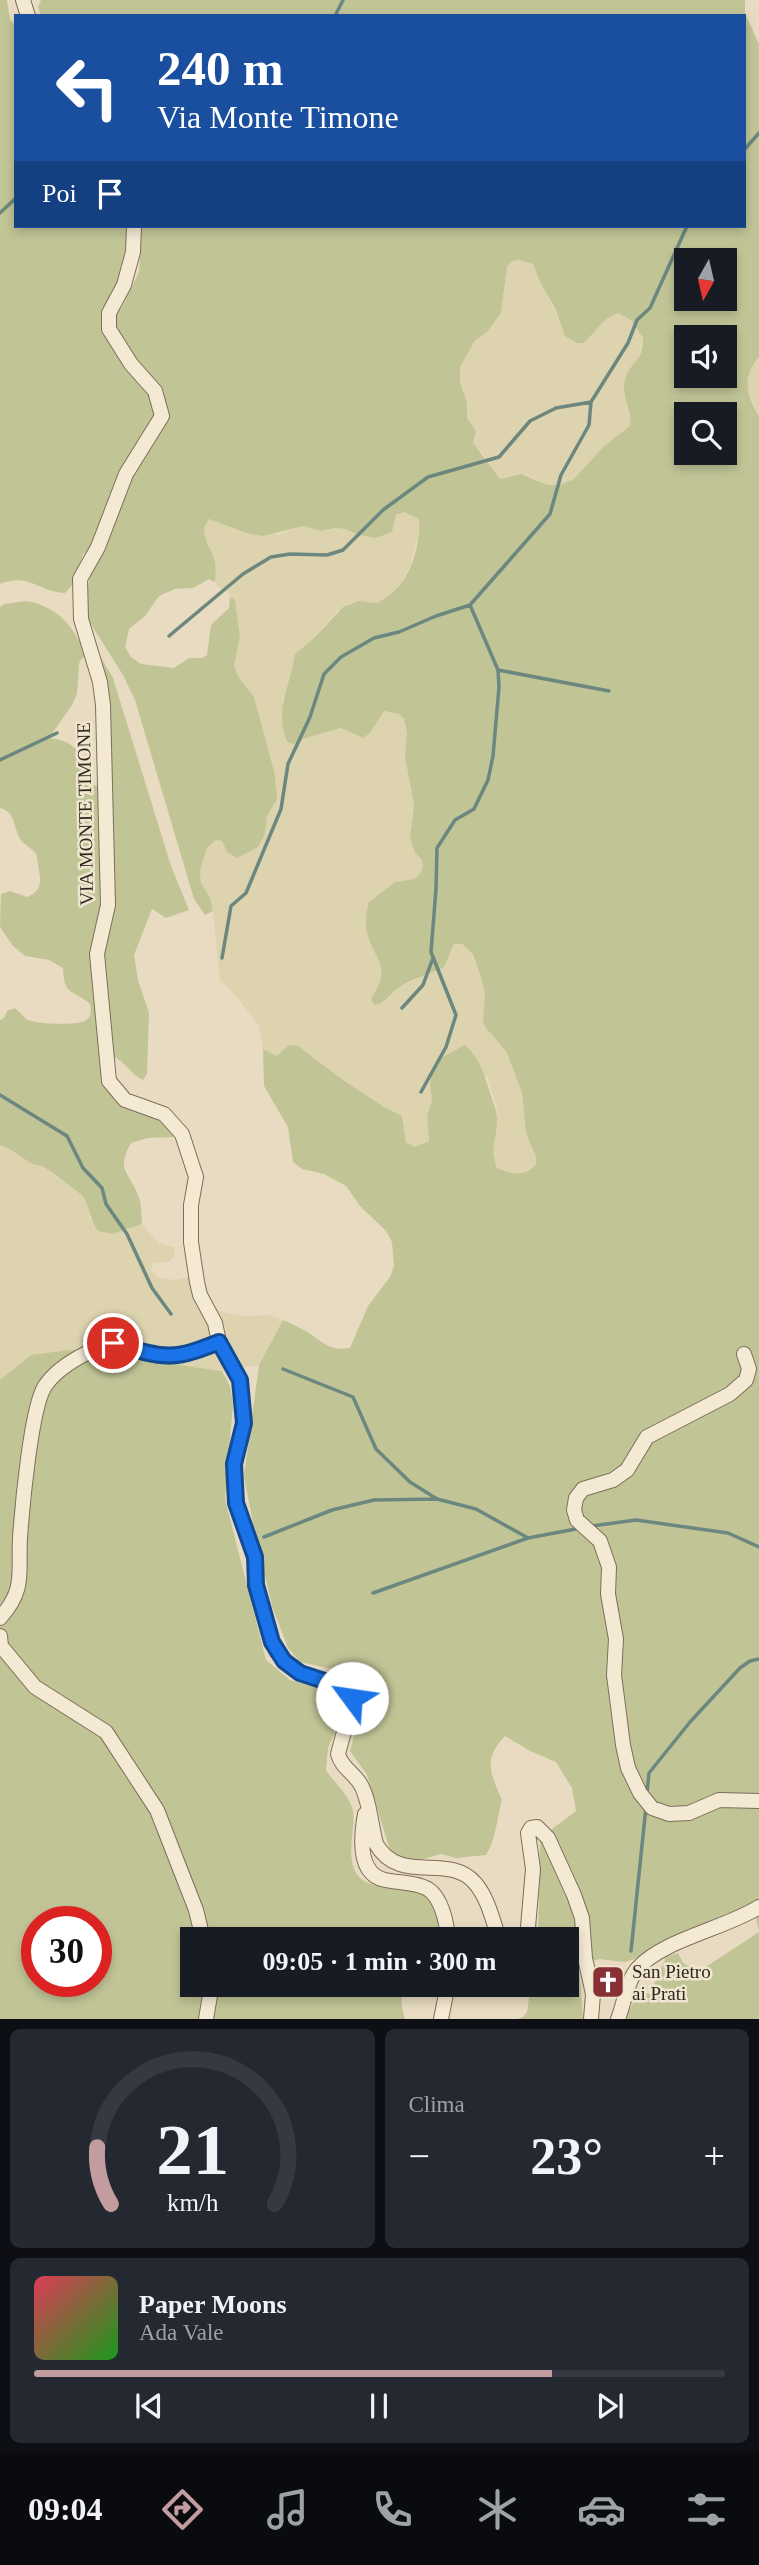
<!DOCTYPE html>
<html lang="it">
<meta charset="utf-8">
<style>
body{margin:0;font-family:"Times New Roman",serif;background:#242831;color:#f1f3f6;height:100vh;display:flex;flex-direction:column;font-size:26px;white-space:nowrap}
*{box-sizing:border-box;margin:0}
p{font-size:23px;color:#9ea1a6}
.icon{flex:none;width:38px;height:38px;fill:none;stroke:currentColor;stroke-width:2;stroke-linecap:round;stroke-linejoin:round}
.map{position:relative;height:2019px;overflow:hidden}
.side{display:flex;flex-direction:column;gap:10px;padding:10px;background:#0d0f14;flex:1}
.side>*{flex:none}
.guide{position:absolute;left:14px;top:14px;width:732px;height:214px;border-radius:0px;box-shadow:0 4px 10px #0003;background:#1a4fa0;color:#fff;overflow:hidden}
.needle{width:46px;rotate:188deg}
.buttons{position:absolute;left:674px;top:248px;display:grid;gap:14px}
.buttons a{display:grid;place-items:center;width:63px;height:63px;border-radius:0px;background:#171b24;box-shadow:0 4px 10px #0003;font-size:35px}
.speed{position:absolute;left:21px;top:1906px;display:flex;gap:14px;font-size:35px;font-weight:700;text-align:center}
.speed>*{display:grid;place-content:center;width:91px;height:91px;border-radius:50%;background:#171b24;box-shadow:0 4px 10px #0003;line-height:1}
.speed .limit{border:10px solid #d22;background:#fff;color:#111}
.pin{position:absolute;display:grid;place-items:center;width:60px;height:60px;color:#fff;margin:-30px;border:4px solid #fff;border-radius:50%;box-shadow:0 2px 7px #0007}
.me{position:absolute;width:77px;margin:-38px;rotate:301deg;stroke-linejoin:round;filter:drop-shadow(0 0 5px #0008)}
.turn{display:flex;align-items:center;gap:24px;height:147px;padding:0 28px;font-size:32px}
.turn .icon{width:91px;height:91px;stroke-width:2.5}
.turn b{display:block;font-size:49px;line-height:60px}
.then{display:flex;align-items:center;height:66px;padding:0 28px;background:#0003;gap:14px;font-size:26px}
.big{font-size:52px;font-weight:800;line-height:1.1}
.side .tile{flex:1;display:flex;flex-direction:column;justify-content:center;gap:10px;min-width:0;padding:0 24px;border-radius:10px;background:#242831}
.side .dial{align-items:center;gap:0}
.dial svg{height:182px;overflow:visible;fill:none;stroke:#363941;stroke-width:7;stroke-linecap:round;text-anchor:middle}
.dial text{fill:#f1f3f6;stroke:none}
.song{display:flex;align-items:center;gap:21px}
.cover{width:84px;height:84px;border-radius:10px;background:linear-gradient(135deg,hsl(350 70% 55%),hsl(120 70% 35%))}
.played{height:7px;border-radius:4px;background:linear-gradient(90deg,#c29c9f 75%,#363941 75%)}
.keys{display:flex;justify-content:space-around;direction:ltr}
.heat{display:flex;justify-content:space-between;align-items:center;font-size:38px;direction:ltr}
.side .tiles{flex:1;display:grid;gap:10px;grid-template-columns:1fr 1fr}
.tile:last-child{grid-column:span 2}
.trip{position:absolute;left:180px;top:1927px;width:399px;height:70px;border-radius:0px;background:#171b24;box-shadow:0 4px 10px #0003;font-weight:800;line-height:70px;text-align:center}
.dock{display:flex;height:112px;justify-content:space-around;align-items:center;background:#090b0e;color:#9ea1a6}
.dock .icon{width:49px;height:49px}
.dock .current{color:#c29c9f}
.dock b{font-size:32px;color:#f1f3f6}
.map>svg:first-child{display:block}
</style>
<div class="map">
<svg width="759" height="2019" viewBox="0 0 759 2019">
<rect width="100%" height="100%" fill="#e8dbc1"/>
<path fill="#ddd4af" d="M519,260L533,264L557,315L584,342L605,320L618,313L631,320L643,338L639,359L626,376L624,390L630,415V426L604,446L574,479L559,485H548L527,475L516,474L500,479L496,475L484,456L473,443L476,431L467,418V403L460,382V367L470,347L493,325L501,313L507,267L512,261Z
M759,357V416L747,388L748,373Z
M404,512L419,519V533L410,566L402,581L397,588L377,603H350L336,612L314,638L295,654L292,677L282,701L302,742L309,737L341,728L370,733L384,711L399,714L404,719L407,733L405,757L414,805L410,839L415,853L421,859L423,867L420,874L414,879L395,882L368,903L366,928L379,958L383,976L381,984L382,1004L400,987L429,972L444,967L453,944H462L473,954L485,994L483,1021L491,1035L507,1053L522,1093L526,1133L536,1157V1164L522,1174H513L497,1168L491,1151L497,1126V1109L487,1076L438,1061L430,1084L432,1100L427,1116L429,1141L414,1147L406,1142L402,1116L384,1107L343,1080L298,1046L289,1045L277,1056L263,1049L259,1026L238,998L220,980L213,911L201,882L200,870L205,853L211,843L216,840L222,841L227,852L265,834L267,816L276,801L254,697L239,678L234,666L240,637L235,601L230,597L228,591L218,587L215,582V560L204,536L206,522L209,519L246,533L280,534L304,526L320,531L336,528L345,529L359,535Z
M0,1145L9,1147L33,1164L46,1168L56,1177L81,1193L88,1205L90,1220L113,1234L142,1224L159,1243L175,1248L174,1256L169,1262L153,1263L151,1271L157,1277L175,1280L196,1275L208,1299L219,1311L244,1316L270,1315L283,1320L259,1365L222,1371L153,1361L31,1355L0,1380Z"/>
<path fill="#c1c596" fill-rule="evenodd" d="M0,0H7L10,20L16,25V226H128L127,250L113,298L120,311L139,272L142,226H744V16H41L38,7L41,0H745V13L759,44V357C742,376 746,395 759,416V1931L755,1914L744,1908L726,1914L635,1959L625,1962L599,1959L579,1966L583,2019H517L523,2017L527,2012L531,1985L567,1984V1939H538L540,1838L576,1811L572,1788L556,1762L530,1751L505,1736C483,1759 490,1773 502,1800C497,1818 496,1839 486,1855L456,1858L441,1854L413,1862L398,1858L389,1847L367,1775L350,1751L366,1692L358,1680L345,1672L300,1662L288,1648L272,1606L253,1523L244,1476L259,1365L283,1320C292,1324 301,1328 309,1333C324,1344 331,1351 350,1348L368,1306L390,1277L394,1266L392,1242L386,1231L360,1206L346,1186L324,1174L302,1169L293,1162L288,1127L264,1086L263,1049L277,1056L289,1045L298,1046L343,1080L384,1107L402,1116L406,1142L414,1147L429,1141L427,1116L432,1100L430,1084L433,1068L444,1056L465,1045C482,1062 483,1071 490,1093C494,1105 498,1112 497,1125C495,1145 490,1146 497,1168C513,1174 523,1178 536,1164V1157L526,1133L522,1093L507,1053L486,1028L483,1021L485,994L481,978L473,954L462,944H454L444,967C429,975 411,978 397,989C389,996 385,1003 374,1005L371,998C391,968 378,965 368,936C364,926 367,913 368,903L395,882L414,879L420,874L423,867L421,859L415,853L410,839L414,805L405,757L407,733L404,719L399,714L384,711L370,733L363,738L341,728L309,737L294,744L287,742C274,708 290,688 295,654L314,638L343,607L359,601L377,603C383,599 390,595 396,589C412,574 421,540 419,519L404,512L396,515L392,532L376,538L359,535L345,529L336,528L320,531L304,526L263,536L246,533L209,519C198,534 209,543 214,558C217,565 215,575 215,582L209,579L193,588L175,589L159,596L145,616L129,629L125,647L131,657L141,664L174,668L189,658H202L207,655L211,625L229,608L230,597L235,600L240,637L234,666L239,678L254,697L274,771L277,795L276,801L267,816L265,834L258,847L237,858L227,852L222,841L216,840L207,848L200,870L201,883L210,898L213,911L205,915L194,899L135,700L123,675L87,618L86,597L91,571L84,552L72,585L65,593C39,592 28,572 0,584ZM519,260L533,264L541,284L555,308L565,336L577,343H584L605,320L618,313L631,320L643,338C643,362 632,360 626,377C619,394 633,410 630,426L604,446L574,479L559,485H548L521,474L500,479L473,443L476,431L467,418V403L460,382V367L474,342L488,331L501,313L507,267L512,261ZM686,261H724V299H686ZM686,338H724V376H686ZM686,415H724V453H686Z
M26,601C59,607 73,626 86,655L100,656L113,678L171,866L189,910L166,918L152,909L134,955L138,980L149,1013L147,1074L143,1080C131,1074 125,1062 113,1056L114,1074L120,1089L133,1098L164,1106L183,1123L173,1137L148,1138L131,1143C116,1170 128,1170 138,1195C142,1203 141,1215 142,1224L113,1234L98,1231C90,1220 90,1208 83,1196C81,1194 46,1168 44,1167C40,1165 36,1166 33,1164C21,1158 13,1149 0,1145V1020L4,1018L7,1011L15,1008C19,1012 24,1017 28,1020C37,1024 79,1026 86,1020C92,1016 91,1010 90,1004C72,988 64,997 63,968L49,960L25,956L13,946L0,927L1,894L10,891L27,897C43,891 41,880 38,865C38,864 37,855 36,854C32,848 24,845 20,839C14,828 15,811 0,808V607L5,604ZM86,656L96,686L98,786L86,784L81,780C82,752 78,742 49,738L72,705L77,694L79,664L81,659Z
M69,1350H119L153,1361L222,1371L230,1386L233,1404L225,1499L266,1660L290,1680L329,1690L345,1701L344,1711L328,1748L326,1770C335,1785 349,1793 353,1811C356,1831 341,1869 366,1882C380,1889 395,1886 409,1889C418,1891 426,1896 434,1900L443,1939H192V1984L439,1985C414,1992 393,1980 405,2019H0V1380L31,1355ZM37,1922H96V1981H37Z
M759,1932V2019H625L639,1991L650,1994L666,1957L678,1953L683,1963L698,1972Z"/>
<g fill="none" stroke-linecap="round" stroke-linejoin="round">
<path stroke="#6b877f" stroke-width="3.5" d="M335,16L343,0
M744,150L759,133
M0,213L16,198
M169,636L243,574L271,557L290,554L327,555L343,550L383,510L428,477L499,457L530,421L556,408L591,402
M498,670L609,691
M0,760L57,733
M222,958L231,906L246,893L281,809L288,764L310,717L324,674L341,657L374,638L399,632L436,616L470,605L550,514L561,475L589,425L591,402L628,343L637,320L650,308L687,226
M402,1008L423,985L433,958
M421,1092L446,1047L456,1015L431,952L436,889L437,848L455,820L474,809L488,780L493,756L499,687L498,670L470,605
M0,1095L67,1136L83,1168L102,1188L106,1204L127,1234L152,1288L171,1314
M283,1369L353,1397L376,1449L410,1482L437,1499
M592,1526L636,1520L728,1533L759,1547
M264,1537L332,1510L374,1500L437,1499L476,1509L528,1538
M373,1593L528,1538L581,1528
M647,1793L649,1773L690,1722L740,1668L750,1661L759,1659
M631,1951L646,1807"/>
<defs>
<path id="minor" d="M23,0L28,16
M219,1342L240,1380L244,1423L234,1464L236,1503L255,1557V1585L272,1642L277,1652L292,1668L308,1676L341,1685L351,1694L352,1702L338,1754C341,1767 354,1773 361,1785C370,1802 371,1825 376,1844C400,1886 449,1852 475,1883C488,1898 493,1921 499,1939
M744,1354L749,1369L746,1380L730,1394L647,1437L627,1470L613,1480L583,1489L576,1498L574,1510L577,1520L600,1541L609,1567L608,1594L616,1639L614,1675L623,1745L628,1768L640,1793L652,1808L669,1814L689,1813L719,1800L759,1801
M0,1618C26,1589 18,1573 20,1538C22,1509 31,1407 45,1386C55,1371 71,1361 87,1353C128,1333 126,1353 163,1356C183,1358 201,1349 219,1342L215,1323L200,1295L197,1282L191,1242V1205L196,1177L182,1134L164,1114L125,1100L109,1081L97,954L108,905L103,705L100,682L81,619L80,579L98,547L126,474L162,416L155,391L131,364L109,329V313L124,285L133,252L134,226
M0,1636L1,1646L35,1687L106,1732L157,1810L196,1910L203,1939
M365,1814C361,1836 357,1874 385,1880C399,1883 416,1882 428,1889C442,1898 447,1924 448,1939
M527,1939L533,1869L528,1833L531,1828L537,1827L548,1838L574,1895L582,1918L585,1958L593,1994L591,2019
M206,2019L212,1984
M441,2019L448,1984
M618,2019C624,2004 627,1980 638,1968C663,1940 726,1928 759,1907"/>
</defs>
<use href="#minor" stroke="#7f6d5b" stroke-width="16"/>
<use href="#minor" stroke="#f4e9d3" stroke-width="14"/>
</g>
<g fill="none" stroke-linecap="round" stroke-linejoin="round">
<defs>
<path id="route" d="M113,1343C125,1344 133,1349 144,1352C175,1360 191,1353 219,1342L240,1380L244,1423L234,1464L236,1503L255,1557L256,1585L272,1642L284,1661L300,1673L346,1688L352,1698"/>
</defs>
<use href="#route" stroke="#114b97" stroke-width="18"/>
<use href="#route" stroke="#1a73e8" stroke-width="12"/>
</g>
<defs>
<symbol id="church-square" viewBox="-11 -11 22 22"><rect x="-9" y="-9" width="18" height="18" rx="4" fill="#883135" stroke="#f0e6cf"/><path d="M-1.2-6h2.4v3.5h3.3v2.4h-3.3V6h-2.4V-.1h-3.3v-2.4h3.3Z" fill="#fff"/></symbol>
</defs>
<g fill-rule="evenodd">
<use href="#church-square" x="589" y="1963" width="38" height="38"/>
</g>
<g text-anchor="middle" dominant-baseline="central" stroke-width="5" stroke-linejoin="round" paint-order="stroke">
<g font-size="19" fill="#31261d" stroke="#f0e6cf">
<text transform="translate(85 814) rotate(-91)">VIA MONTE TIMONE</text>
</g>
<g font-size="19" fill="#31261d" stroke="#f0e6cf" text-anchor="start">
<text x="632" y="1971">San Pietro<tspan x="632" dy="22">ai Prati</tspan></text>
</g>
</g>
</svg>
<div class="buttons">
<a><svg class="needle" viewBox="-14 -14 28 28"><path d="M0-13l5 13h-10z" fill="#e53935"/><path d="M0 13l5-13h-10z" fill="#9ea1a6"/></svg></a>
<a><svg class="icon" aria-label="sound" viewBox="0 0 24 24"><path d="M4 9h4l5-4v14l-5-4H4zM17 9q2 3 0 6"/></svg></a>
<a><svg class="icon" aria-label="search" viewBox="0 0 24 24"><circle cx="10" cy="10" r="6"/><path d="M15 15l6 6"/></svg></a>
</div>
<div class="speed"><div class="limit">30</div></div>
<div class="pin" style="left:113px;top:1343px;background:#d93025"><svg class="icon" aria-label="arrive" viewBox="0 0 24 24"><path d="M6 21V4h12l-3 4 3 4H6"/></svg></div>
<svg class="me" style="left:352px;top:1698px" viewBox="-20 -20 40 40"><circle r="19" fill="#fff"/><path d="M0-13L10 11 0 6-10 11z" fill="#1a73e8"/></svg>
<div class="trip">09:05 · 1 min · 300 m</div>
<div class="guide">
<div class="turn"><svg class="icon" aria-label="left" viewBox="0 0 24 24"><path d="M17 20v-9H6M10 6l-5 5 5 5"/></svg><div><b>240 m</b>Via Monte Timone</div></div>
<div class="then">Poi<svg class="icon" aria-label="arrive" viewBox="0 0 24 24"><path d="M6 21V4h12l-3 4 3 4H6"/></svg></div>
</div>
</div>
<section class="side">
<div class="tiles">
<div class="tile dial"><svg viewBox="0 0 100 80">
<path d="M14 69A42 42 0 1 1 86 69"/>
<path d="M14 69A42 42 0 0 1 8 44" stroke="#c29c9f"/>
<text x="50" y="56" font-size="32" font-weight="700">21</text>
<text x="50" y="72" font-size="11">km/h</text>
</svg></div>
<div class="tile"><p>Clima</p>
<div class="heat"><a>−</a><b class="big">23°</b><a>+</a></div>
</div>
<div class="tile">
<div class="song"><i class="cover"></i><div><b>Paper Moons</b><p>Ada Vale</p></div></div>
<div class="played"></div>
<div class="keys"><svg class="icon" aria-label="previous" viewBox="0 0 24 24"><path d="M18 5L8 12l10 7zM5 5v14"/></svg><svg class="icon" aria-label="pause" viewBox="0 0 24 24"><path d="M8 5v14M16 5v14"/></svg><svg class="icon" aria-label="next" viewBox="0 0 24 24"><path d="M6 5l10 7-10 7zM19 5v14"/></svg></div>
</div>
</div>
</section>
<nav class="dock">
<b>09:04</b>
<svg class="icon current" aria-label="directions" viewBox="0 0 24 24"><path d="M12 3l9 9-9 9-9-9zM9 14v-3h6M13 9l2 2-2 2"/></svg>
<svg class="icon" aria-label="music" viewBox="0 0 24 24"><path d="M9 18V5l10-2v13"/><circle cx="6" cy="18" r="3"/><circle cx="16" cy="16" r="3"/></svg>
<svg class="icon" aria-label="phone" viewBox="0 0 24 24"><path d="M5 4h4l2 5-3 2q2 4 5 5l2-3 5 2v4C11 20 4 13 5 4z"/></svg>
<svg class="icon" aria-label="climate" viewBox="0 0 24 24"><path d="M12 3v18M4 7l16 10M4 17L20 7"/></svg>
<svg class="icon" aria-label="car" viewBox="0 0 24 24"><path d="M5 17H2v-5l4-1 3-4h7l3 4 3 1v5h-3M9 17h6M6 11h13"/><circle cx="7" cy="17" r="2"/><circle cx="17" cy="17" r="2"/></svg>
<svg class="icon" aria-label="filters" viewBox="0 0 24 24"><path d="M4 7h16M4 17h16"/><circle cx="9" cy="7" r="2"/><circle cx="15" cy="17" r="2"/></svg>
</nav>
